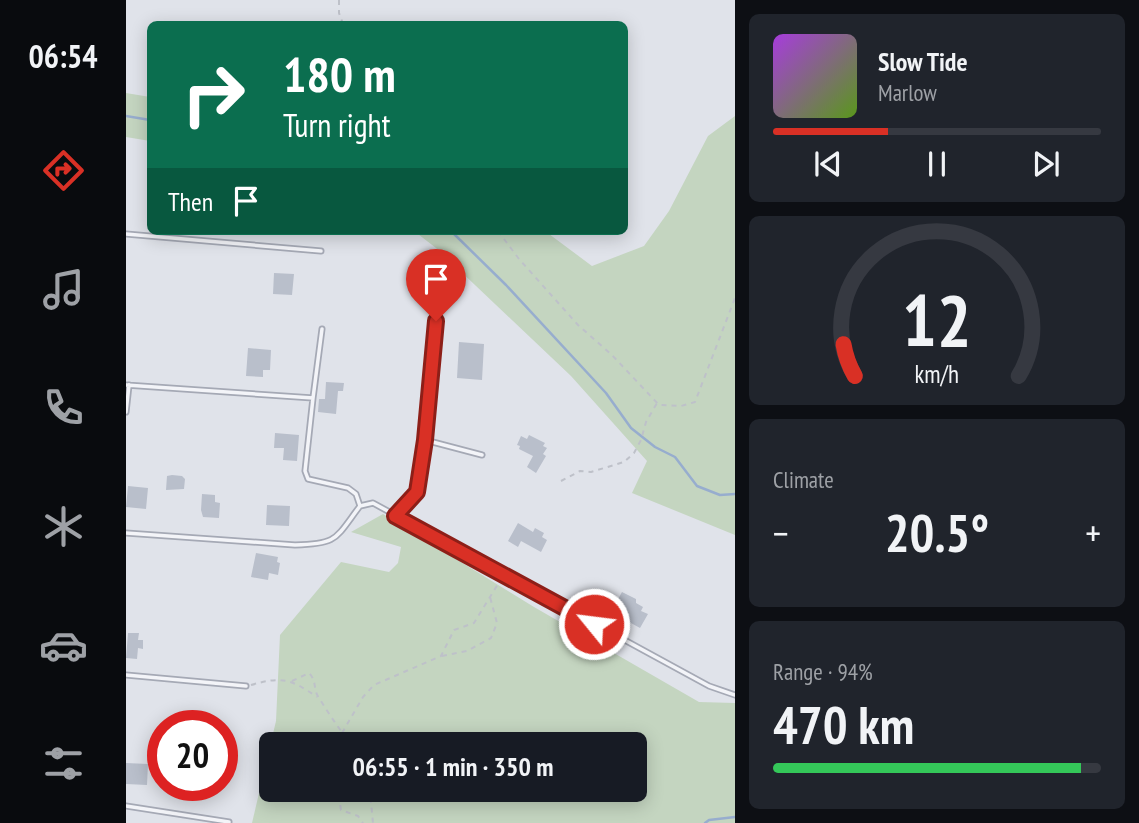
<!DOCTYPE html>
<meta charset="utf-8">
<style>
body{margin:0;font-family:"PT Sans Narrow",sans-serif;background:#20242c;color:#f1f3f6;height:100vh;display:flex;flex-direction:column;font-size:26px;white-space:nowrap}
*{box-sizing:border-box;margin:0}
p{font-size:23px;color:#9ea1a6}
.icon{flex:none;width:38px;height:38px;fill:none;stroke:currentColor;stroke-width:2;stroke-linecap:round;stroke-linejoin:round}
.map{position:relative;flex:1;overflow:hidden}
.side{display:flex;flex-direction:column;gap:14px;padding:14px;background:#0d0f14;width:404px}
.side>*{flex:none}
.hud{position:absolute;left:21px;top:21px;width:481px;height:214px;border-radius:10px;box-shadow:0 4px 18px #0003;background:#0b6e4f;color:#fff;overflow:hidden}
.speed{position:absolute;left:21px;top:710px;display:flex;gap:14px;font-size:35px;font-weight:700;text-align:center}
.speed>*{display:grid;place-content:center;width:91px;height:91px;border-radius:50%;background:#171b24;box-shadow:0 4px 18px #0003;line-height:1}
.speed .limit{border:10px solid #d22;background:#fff;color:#111}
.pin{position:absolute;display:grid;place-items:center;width:60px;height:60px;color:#fff;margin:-72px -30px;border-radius:50% 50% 50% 0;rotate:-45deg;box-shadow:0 0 7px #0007}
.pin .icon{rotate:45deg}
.me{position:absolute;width:77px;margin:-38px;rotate:299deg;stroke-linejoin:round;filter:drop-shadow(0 0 5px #0008)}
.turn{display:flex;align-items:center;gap:24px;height:147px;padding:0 21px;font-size:32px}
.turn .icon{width:91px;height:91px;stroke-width:2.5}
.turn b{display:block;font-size:49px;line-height:60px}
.then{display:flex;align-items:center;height:66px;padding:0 21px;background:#0003;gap:14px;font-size:26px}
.big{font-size:52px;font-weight:800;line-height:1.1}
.side .widget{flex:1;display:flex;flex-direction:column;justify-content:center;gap:10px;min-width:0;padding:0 24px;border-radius:10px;background:#20242c}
.side .dial{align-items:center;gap:0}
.dial svg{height:182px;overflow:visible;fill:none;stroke:#363941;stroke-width:7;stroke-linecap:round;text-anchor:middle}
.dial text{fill:#f1f3f6;stroke:none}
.song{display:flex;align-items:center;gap:21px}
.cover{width:84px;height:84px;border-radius:10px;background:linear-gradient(135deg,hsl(280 70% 55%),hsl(90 70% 35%))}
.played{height:7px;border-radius:4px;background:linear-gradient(90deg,#d93025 35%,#363941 35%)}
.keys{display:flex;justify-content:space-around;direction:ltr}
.heat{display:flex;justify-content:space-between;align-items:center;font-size:38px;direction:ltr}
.charge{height:10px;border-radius:5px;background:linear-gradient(90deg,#34c759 94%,#363941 0)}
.trip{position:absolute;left:133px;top:732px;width:388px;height:70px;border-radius:10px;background:#171b24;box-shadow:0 4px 18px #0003;font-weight:800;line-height:70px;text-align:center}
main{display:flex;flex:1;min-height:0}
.dock{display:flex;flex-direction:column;width:126px;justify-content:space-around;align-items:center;background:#090b0e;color:#9ea1a6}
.dock .icon{width:49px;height:49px}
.dock .current{color:#d93025}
.dock b{font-size:32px;color:#f1f3f6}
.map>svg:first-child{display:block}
</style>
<main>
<nav class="dock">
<b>06:54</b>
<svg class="icon current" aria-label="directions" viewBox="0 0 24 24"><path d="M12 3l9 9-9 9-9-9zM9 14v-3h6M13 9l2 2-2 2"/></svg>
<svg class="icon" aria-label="music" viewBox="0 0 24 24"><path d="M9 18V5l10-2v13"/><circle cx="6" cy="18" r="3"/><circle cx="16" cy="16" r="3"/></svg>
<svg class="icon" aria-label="phone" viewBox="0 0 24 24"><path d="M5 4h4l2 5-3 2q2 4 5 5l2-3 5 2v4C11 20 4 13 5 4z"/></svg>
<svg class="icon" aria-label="climate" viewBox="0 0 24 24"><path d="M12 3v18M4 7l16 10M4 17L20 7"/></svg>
<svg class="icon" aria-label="car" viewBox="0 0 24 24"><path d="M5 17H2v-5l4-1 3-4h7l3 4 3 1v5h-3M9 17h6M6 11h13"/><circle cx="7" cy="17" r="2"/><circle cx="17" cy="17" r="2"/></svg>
<svg class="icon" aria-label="filters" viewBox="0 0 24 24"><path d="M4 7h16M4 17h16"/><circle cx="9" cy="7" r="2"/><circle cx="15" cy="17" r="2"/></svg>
</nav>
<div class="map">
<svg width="609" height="823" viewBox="0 0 609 823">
<rect width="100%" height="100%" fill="#e0e3ea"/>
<path fill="#c4d5c0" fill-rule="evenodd" d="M0,93L24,97V141L0,137Z
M609,116V535L506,493L521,461L445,376L310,248L288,231H419L466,266L518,246L543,211L582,136Z
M257,514L408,607L573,702L609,703V823H126L150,721L154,635L215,562L263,572L272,563L275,547L225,532ZM145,744H509V789H145Z"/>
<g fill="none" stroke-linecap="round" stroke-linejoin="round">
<path stroke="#97adce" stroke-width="2.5" d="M0,116L24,120
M325,231L380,285L480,393L505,428L529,447L549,457L571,486L594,495L609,494
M579,823L583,820L609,817"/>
</g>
<path fill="#b9bfcb" d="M148,273L168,274L166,295L147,294Z
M333,342L358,344L356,380L331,378Z
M122,348L145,350L144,370H137V377L120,376Z
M200,382L218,383L217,391H212L210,414L192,412L193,399H199Z
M149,433L173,435L171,461L157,460L158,448H148Z
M403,435L419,443L417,446L421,448L417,454L420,456L410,473L401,467L407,456L393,449L394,446L391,445L395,436L401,439Z
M46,475L56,476L59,479L58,489L40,490L41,476Z
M2,486L22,488L20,509L0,507Z
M76,494L89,495V502L94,503L93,518L77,517L75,510Z
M141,505L164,506L163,526L140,525Z
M392,523L407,532L409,528L418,533L416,537L421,540L415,552L395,541L392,547L382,541Z
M130,553L152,557L151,562L154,563L152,575L143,573L142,580L125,577Z
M496,592L510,599V603L517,607L515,611L522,614L514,628L485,612Z
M2,633H13L12,640H17V649L12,648L11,659L0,658Z
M0,763L22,764L21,785L0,784Z"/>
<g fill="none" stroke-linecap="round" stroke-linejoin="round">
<defs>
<path id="lane" d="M0,234L195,251
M0,385L187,398L179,471L182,479L222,488L230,494L234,506
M187,398L196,329
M0,412L3,385
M299,440L356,455
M269,516L291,492L299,440L312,297
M0,533L169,545C212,544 209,539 234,506L247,503L583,686L609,695
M0,675L120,686
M0,806L103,822"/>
</defs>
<use href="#lane" stroke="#a5a9b5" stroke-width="7"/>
<path stroke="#bec1c9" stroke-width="2" stroke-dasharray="5 5" stroke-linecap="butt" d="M213,0V13L217,24
M372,231L393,259L452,325L486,355L533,405L555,406L569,402L609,298
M435,481L454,471L465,472L498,462L508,453L515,440L520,422L531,403
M316,656L341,651L365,638L371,623L364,597
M166,681L183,673C191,681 187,690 193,698C203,714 213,729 225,744
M125,685C156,676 165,679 191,697
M216,733L237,697L248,685L315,656L328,630L348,623L375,579
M222,789L213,798L215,810L232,816L237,823
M239,789L245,802L247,823"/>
<use href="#lane" stroke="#f3f4f8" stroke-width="3.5"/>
</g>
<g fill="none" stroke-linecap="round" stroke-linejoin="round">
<defs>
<path id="route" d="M310,321L299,440L291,492L269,516L468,624"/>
</defs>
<use href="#route" stroke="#8d1f18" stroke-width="18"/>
<use href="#route" stroke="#d93025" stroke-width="12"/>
</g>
</svg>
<div class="speed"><div class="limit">20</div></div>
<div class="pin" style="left:310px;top:321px;background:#d93025"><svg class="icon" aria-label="arrive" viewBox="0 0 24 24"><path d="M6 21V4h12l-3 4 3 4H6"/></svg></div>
<svg class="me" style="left:468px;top:624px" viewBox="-20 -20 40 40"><circle r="17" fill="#d93025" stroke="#fff" stroke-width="3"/><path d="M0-11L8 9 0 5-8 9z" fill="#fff"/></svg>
<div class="trip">06:55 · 1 min · 350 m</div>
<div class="hud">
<div class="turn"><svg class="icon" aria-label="right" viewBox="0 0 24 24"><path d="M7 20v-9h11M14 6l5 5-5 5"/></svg><div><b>180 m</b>Turn right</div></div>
<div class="then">Then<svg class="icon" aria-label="arrive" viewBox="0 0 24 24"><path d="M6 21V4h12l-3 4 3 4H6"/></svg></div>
</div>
</div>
<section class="side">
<div class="widget">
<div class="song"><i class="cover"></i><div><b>Slow Tide</b><p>Marlow</p></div></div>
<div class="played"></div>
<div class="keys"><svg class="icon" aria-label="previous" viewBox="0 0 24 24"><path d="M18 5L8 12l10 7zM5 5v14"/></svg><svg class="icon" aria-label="pause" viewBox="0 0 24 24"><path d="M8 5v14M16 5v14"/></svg><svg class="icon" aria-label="next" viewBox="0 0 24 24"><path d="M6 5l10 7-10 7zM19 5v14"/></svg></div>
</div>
<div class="widget dial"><svg viewBox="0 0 100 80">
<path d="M14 69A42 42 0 1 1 86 69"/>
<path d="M14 69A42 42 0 0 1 9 55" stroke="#d93025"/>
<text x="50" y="56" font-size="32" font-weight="700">12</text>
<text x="50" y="72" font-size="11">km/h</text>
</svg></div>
<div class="widget"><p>Climate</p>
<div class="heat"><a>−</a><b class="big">20.5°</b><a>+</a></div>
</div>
<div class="widget"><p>Range · 94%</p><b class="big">470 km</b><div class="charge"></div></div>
</section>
</main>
